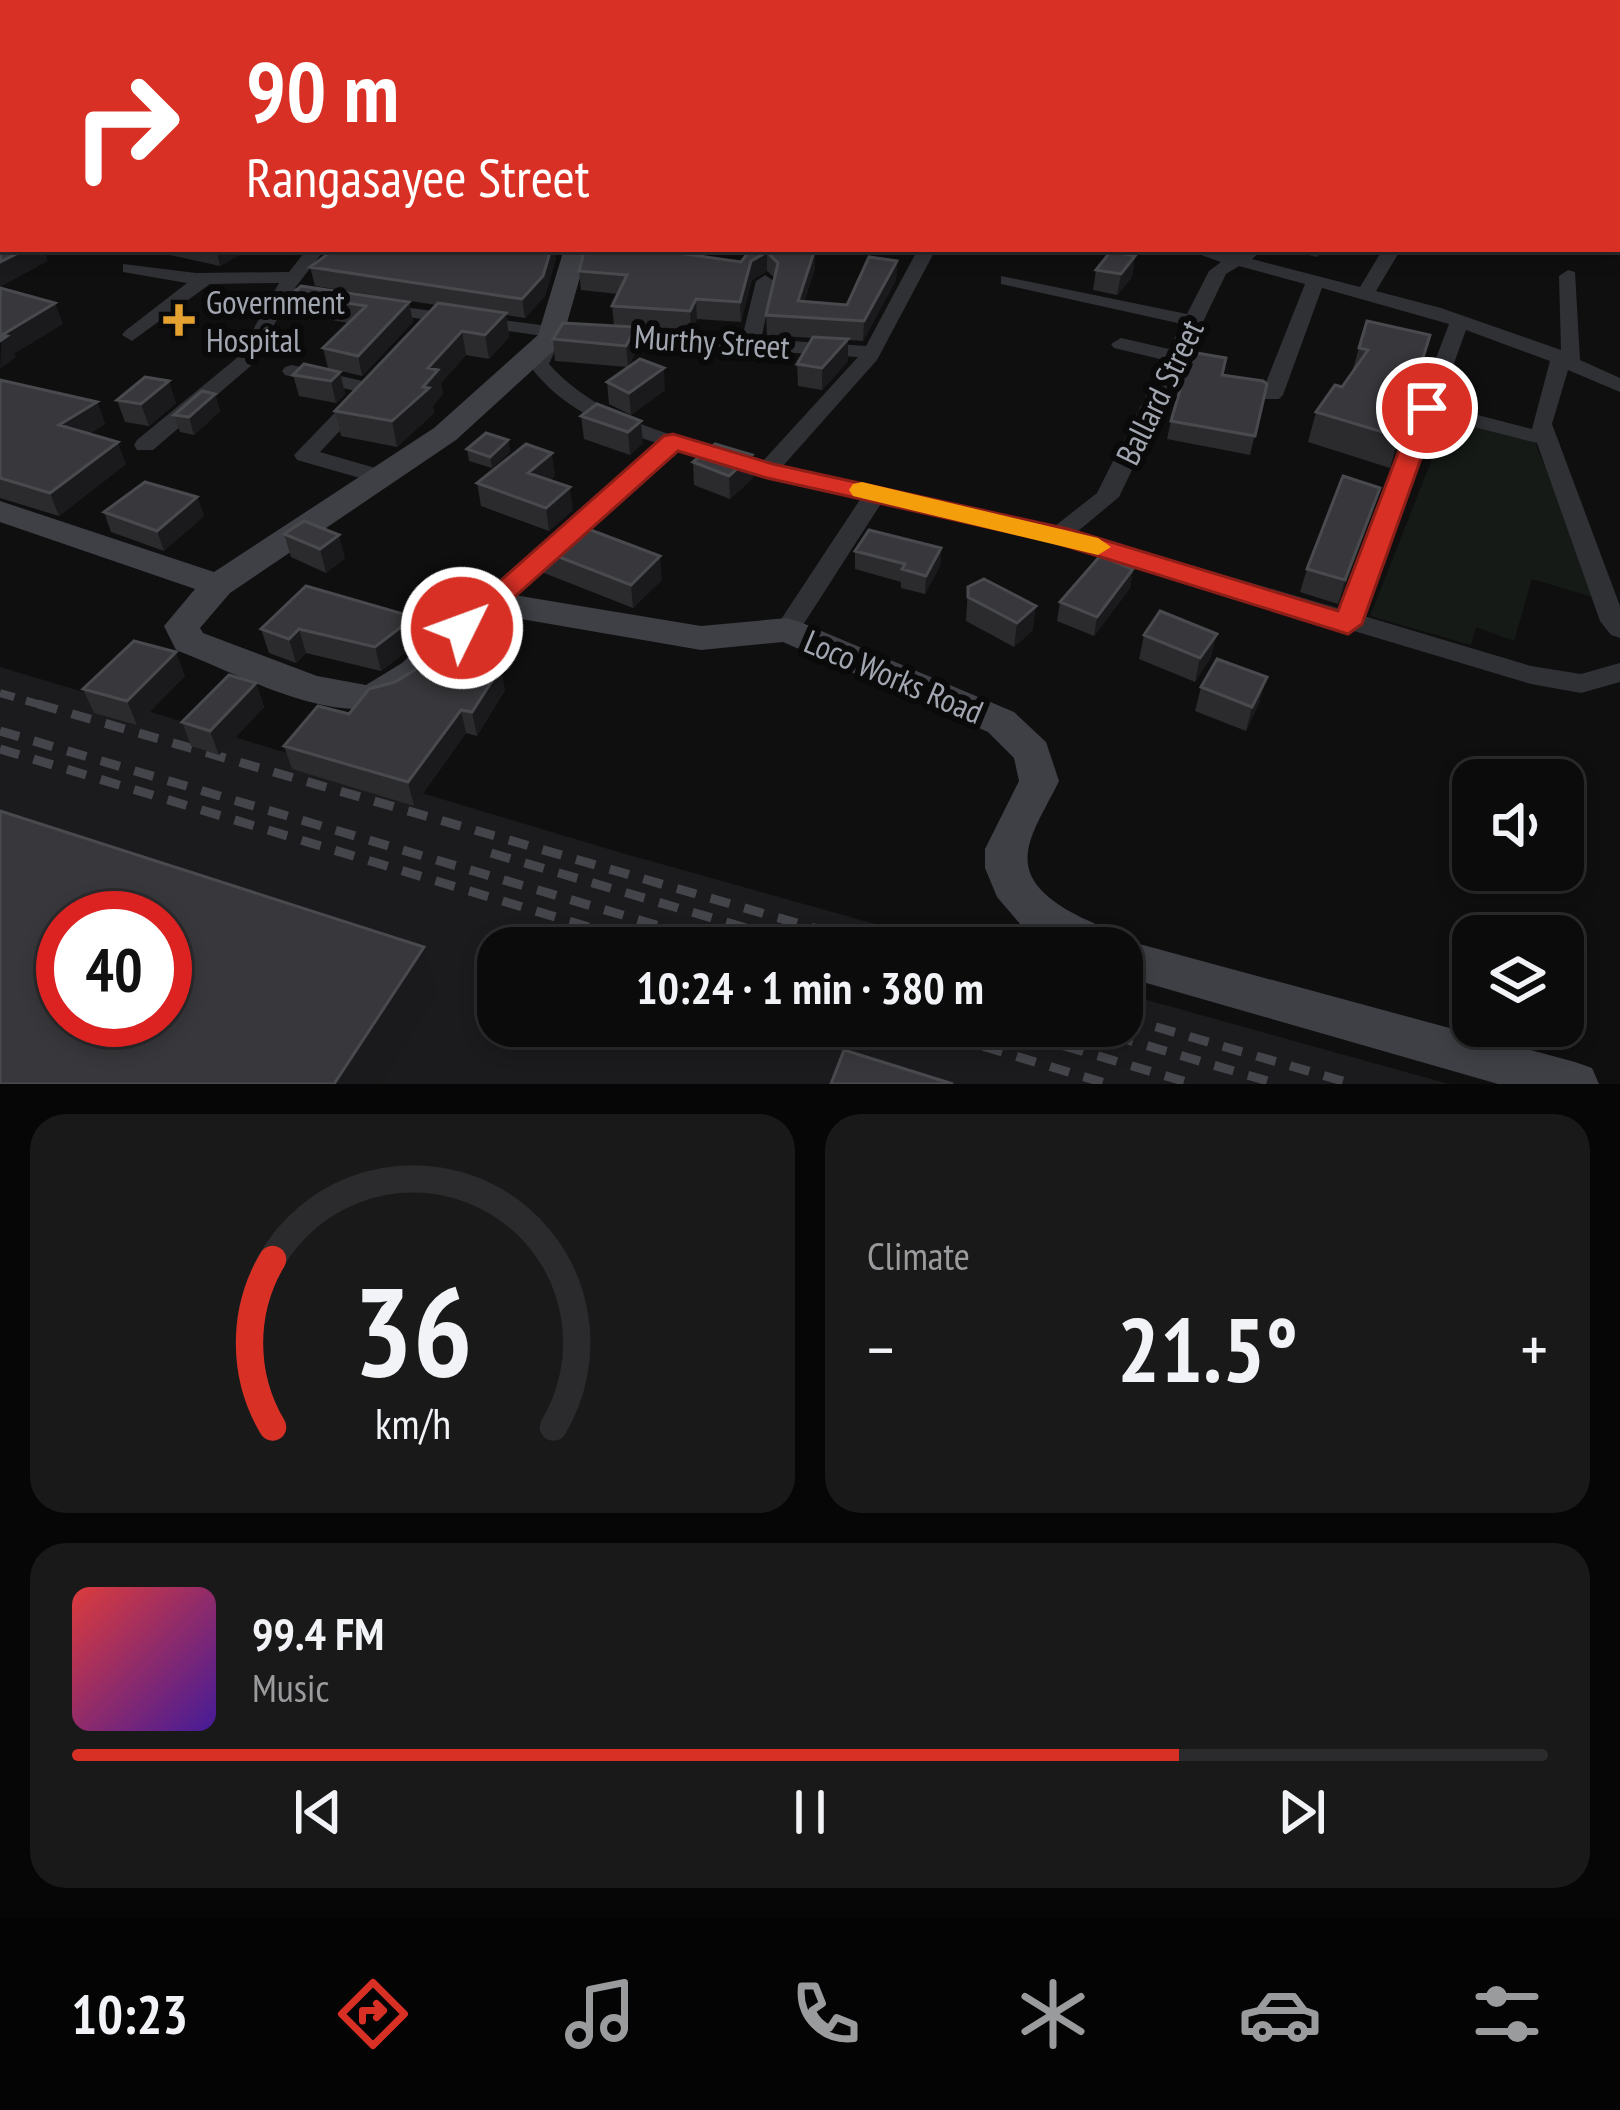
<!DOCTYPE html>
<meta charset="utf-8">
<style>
body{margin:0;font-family:"PT Sans Narrow",sans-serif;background:#19191a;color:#f1f3f6;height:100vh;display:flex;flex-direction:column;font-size:45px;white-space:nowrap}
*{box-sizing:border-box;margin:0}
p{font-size:39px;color:#9a9b9d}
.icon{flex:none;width:66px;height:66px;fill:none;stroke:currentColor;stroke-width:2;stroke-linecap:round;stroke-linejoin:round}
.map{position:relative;height:1084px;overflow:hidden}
.side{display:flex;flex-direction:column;gap:30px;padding:30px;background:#060607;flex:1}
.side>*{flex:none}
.hud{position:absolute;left:0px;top:0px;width:1620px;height:252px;box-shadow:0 6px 18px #0003,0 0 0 3px #2b2b2d;background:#d93025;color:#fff;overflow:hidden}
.buttons{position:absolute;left:1452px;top:759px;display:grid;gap:24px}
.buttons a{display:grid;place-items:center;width:132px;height:132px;border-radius:24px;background:#0b0b0c;box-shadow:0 6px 18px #0003,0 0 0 3px #2b2b2d;font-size:60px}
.speed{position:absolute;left:36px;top:891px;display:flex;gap:24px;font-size:60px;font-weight:700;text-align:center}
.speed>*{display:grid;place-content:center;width:156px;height:156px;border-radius:50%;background:#0b0b0c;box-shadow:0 6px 18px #0003,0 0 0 3px #2b2b2d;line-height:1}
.speed .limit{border:18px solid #d22;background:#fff;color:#111}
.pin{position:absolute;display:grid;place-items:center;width:102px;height:102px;color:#fff;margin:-51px;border:6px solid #fff;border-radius:50%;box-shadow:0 3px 12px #0007}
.me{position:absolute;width:132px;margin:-66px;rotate:48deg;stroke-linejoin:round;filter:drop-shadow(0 0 9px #0008)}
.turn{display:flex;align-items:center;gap:42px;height:252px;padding:0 48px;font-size:54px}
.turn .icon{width:156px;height:156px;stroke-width:2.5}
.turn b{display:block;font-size:84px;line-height:102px}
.big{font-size:90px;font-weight:700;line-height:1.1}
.side .card{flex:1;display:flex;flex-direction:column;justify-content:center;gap:18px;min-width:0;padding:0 42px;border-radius:36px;background:#19191a}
.side .dial{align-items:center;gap:0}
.dial svg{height:312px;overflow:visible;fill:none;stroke:#2b2b2d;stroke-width:7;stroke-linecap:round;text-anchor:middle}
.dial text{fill:#f1f3f6;stroke:none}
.song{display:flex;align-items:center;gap:36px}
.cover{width:144px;height:144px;border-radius:18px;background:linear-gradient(135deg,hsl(0 70% 55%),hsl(260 70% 35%))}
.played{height:12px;border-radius:6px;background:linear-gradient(90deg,#d93025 75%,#2b2b2d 75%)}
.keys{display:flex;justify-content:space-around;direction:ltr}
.heat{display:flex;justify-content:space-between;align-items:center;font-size:66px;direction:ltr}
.side .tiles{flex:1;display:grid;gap:30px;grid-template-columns:1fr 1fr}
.card:last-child{grid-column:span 2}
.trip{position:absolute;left:477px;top:927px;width:666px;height:120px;border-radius:36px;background:#0b0b0c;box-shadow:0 6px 18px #0003,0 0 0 3px #2b2b2d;font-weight:700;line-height:120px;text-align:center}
.dock{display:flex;height:192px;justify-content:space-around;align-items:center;background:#040405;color:#9a9b9d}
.dock .icon{width:84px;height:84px}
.dock .selected{color:#d93025}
.dock b{font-size:54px;color:#f1f3f6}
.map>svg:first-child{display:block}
</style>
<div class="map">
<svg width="1620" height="1084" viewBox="0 0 1620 1084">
<rect width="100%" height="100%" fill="#0f0f10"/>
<path fill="#1b1b1d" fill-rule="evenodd" d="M0,667L622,853L961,948H498V1026H1122V993L1449,1084H0ZM63,918H165V1020H63Z"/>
<path fill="#151a16" d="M1449,416L1533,437L1599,599L1532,579L1514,641L1476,627L1471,645L1370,616Z"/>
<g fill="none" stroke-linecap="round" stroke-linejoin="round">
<path fill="#303135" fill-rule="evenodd" d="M425,0H446L448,2L427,3Z
M882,0H915L918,3H884Z
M3,28V36L0,37V29Z
M1617,70H1620L1617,87Z
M0,219H3L0,231Z
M1617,227H1620V237H1617Z
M307,249H325L295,288L328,294V302L288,299L253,364L153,450H137L134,445L137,440L238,357L279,283L210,284L132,341L122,335L125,331L187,283L123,272V264L196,273L289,272Z
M671,249H689V250L680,255Z
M918,249H936L877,360L782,467L1055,526L1097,493L1164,360L1114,348L1111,344L1121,338L1169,349L1182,324L1001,284V276L1187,314L1209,271L1221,262L1184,249H1214L1234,254L1242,249H1264L1252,259L1360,287L1383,249H1401L1376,291L1441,308L1561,350L1559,276L1568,270L1575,272L1580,360L1620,378V392L1568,370L1552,424L1620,606V638L1611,635L1600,621L1537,443L1435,417L1364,616L1531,666L1581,674L1620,663V682L1581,693L1531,684L1354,631L1339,630L1336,626L1054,540L882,502L796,636L787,639L774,630L861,498L759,475L677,449L499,608H481L477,602L481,596L657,443C606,427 562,409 529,365L543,336L379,313L369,307L372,303L572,329L575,333L561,338L549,364C602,424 689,439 763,461L858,357L605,341L595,335L598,331L742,338L756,281L765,275L774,281L761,339L866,346ZM1239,266L1305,284L1261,395L1265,399H1279L1283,395L1322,288L1449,324L1341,609L1077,532L1119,497L1226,274ZM1466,330L1550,361L1532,429L1439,405Z
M292,365L376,384L379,388L369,394L285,375L282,371L285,367Z
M357,395L368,401L320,452L389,472L392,477L389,482L381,484L297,460L294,455L350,397Z"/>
<path fill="#3e4045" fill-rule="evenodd" d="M673,0H691V3H673Z
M564,249H588L561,344L456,440L230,593L200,628L203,633L317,676L366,685L402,663L478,594L490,591L701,626L787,618L800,622L1014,712L1046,742L1059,781C1032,836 1000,871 1069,911C1086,921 1107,927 1121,939L1575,1062L1592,1068L1599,1084H1498L1122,976V948H1059L1021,925L997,897L985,868V849L1019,781L1014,758L988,732L783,642L701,650L498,615C467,645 438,682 399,701C336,730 237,673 176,650L164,626L195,589L0,522V501L214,572L434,428L538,335Z"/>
<path stroke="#43454a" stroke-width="8" stroke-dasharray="15 12" stroke-linecap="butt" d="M0,693L48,707"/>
<path stroke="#43454a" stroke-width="9" stroke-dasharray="20 15" stroke-linecap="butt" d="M38,704L883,948
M0,731L734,948
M0,749L658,948
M491,853L814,948
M1122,1017L1353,1084
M916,1026L1108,1084
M997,1026L1193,1084
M1080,1026L1278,1084"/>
</g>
<path fill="#2b2b2e" d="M0,0H156L148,3H3V25L0,24Z
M522,0H599L595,3H528L522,2Z
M739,0H861L856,3H766Z
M956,0H1486L1482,3H955Z
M143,249H250L220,266Z
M585,249H666L665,251L741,262L751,249H815V268L804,302L847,305L897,261L896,280L863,341L848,340V361L822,390L798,386L797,364L813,338L767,335L766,315L775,278L767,271L752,280L741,322L697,319L691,331L636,327L638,348L628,367L665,390L631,415L609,404L607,382L628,367L555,361L553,339L614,326L612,306L618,294L581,290L579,271Z
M1283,249H1326L1317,257Z
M556,252V258L545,296L525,318L506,315L509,337L489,359L466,355L441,383L443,394L433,406L434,413L397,447L341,436L335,411L436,305L315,286L310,267Z
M1135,256L1132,277L1117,295L1093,290L1096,270Z
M292,294L409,302L413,322L362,376L328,368L323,348L349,323L297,314Z
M1367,321L1430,335L1390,468L1308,442L1316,412L1342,387L1352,372Z
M340,372L345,394L336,403L299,396L293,375Z
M0,380L97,402L105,424L89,434L126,464L59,516L0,498Z
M1267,384L1250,455L1167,439L1171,421Z
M215,394L220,411L194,435L180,432L174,415Z
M117,400L176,403L149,426L125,422Z
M597,404L643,443L630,455L584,439L581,416Z
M508,440L510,452L492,468L469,461L467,449Z
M752,455L753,478L730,499L694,485L693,462Z
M555,476L550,480L573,510L549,531L481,506L477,483Z
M197,497L204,516L164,551L111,532L104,512Z
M1373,511L1338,604L1300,592L1307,569Z
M284,534L345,558L326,573L291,557Z
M941,548L940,566L925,594L901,588V582L855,569V551Z
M541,550L662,580L633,608L544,573Z
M1133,569L1130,588L1094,636L1057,621L1060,602Z
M968,587L1033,630L1014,647L966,621Z
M414,617L420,641L381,671L306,653L296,663L269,653L261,629Z
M1144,635L1211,657L1195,682L1139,659Z
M185,676L137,725L94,713L83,689Z
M256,683L264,707L219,755L191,746L182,722Z
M1201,687L1260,701L1246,731L1195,711Z
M505,690L477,736L466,733L414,806L292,769L284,746L349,714Z"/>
<path fill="#1a1a1c" d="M114,0H156L148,3H105Z
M393,0H422L416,3H387Z
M843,0H861L856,3H843Z
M26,249H44L48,261L0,287V262Z
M216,249H250L220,266Z
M549,249H559L556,252V258L545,296L525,318L522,299Z
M815,249V268L798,321V301Z
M767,252V271L752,280L741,322L740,302L751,261Z
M1135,256L1132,277L1117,295L1121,274Z
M897,261L896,280L863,341L864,321Z
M696,299L697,319L691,331L690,311Z
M409,302L413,322L362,376L358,356Z
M55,303L63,324L14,354L16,357L0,369L2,335Z
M506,313L509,337L489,359L485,335Z
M636,327L638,348L628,367L626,346Z
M462,331L466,355L441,383L443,394L433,406L434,413L397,447L392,421L428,368Z
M848,339V361L822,390V368Z
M664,368L665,390L631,415L629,393Z
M340,372L345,394L336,403L331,381Z
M169,381L176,403L149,426L141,404Z
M215,394L220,411L194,435L189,417Z
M97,402L105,424L67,447L59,425Z
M641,421L643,443L630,455L628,432Z
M508,440L510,452L492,468L490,457Z
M118,442L126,464L59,516L50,493Z
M552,453L555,476L532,495L528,473Z
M752,455L753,478L730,499L729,476Z
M570,487L573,510L549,531L546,508Z
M1380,488L1373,511L1338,604L1345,580Z
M197,497L204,516L164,551L157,531Z
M339,535L345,558L326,573L320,549Z
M941,548L940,566L925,594L926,576Z
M660,556L662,580L633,608L631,585Z
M1133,569L1130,588L1094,636L1097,617Z
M1036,606L1033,630L1014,647L1017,623Z
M414,617L420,641L381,671L375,647Z
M299,629L306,653L296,663L289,639Z
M1217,634L1211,657L1195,682L1200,658Z
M176,652L185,676L137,725L127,701Z
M501,667L505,690L477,736L472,712Z
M1267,677L1260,701L1246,731L1252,707Z
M256,683L264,707L219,755L210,731Z
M461,710L466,733L414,806L408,782Z
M424,947L437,994L380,1084H334Z"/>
<path fill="#38383c" stroke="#484a4e" stroke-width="3" fill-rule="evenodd" d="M0,0H36L27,3H3L2,12H0Z
M55,0H114L105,3H65Z
M179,0H393L387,3L175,2Z
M991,0H1023L1020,3Z
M1053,0H1473L1469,3H1070Z
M1533,0H1573L1571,3H1532Z
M0,70L3,71V97L0,96Z
M1617,99L1620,100V142L1617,145Z
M0,152L3,153V193L0,192Z
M0,226L3,227V249H26L0,262Z
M335,249H551L543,276L522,299L310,267Z
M585,249H650L741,262L751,249H815L798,301L847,305L869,257L897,261L864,321L766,315L778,263L767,252L751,261L740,302L696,299L690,311L612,306L627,275L579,271Z
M1111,251L1135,256L1121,274L1096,270Z
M301,286L409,302L358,356L323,348L366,306L292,294Z
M0,288L55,303L2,335L7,336L0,341Z
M438,303L506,313L485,335L462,331L428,368L438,370L423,387L429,388L392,421L335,411Z
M1367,321L1430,335L1399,437L1316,412L1335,385L1342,387L1368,350L1359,348Z
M563,323L636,327L626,346L553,339Z
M813,337L848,339L822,368L797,364Z
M1191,352L1226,358L1222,375L1263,381L1267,384L1255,436L1171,421Z
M640,359L664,368L629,393L607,382Z
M304,364L340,372L331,381L293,375Z
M145,377L169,381L141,404L117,400Z
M0,380L97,402L59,425L118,442L50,493L0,478Z
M202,391L215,394L189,417L174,415Z
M597,404L641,421L628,432L581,416Z
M486,433L508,440L490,457L467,449Z
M526,444L552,453L528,473L570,487L546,508L477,483Z
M715,444L752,455L729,476L693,462Z
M1343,476L1380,488L1345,580L1307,569Z
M145,482L197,497L157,531L104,512Z
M304,521L339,535L320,549L284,534Z
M572,523L660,556L631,585L541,550Z
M869,530L941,548L926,576L902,569L905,564L855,551Z
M1100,556L1133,569L1097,617L1060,602Z
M984,579L1036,606L1017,623L968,597V587Z
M306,586L414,617L375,647L299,629L289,639L261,629Z
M1160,611L1217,634L1200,658L1144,635Z
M134,641L176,652L127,701L83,689Z
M465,658L501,667L472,712L461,710L408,782L284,746L318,706L349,714L369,689L395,682L421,666L453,674Z
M1217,659L1267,677L1252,707L1201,687Z
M229,675L256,683L210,731L182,722Z
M0,811L424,947L334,1084H0ZM63,918H165V1020H63Z
M844,1050L953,1084H831Z"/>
<path fill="#d93025" stroke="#8d1f18" stroke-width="3" d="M1427,400L1439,408L1362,624L1348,634L1053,542L767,478L678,451L472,635H451L447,628L664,436L673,434L773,464L1068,529L1338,611L1415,408Z"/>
<path fill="#f59e0b" d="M862,482L1098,538L1111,547L1098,555L853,496L849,490L853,484Z"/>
<path fill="#e6a231" stroke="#0a0a0b" stroke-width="4.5" d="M173 302h12v12h12v12h-12v12h-12v-12h-12v-12h12z"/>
<g text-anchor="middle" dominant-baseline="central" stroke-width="12" stroke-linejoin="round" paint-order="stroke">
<g font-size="33" fill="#a1a6b0" stroke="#0a0a0b" text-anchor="start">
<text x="206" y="301">Government<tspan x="206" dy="38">Hospital</tspan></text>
</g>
<g font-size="33" fill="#a1a6b0" stroke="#0a0a0b">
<text transform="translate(712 341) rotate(4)">Murthy Street</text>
<text transform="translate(1159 392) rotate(-64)">Ballard Street</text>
<text transform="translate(894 676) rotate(23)">Loco Works Road</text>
</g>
</g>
</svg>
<div class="buttons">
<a><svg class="icon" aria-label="sound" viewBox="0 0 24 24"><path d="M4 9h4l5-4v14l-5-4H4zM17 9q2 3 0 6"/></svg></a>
<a><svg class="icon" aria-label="layers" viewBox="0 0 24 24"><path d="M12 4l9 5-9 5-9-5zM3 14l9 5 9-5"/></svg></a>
</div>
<div class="speed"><div class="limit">40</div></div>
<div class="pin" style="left:1427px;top:408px;background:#d93025"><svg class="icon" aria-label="arrive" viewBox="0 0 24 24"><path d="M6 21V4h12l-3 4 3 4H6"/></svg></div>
<svg class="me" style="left:462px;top:628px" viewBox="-20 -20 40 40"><circle r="17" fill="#d93025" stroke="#fff" stroke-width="3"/><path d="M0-11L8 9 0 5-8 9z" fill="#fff"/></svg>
<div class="trip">10:24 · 1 min · 380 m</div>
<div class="hud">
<div class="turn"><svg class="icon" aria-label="right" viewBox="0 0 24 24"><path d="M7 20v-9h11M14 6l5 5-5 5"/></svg><div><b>90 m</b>Rangasayee Street</div></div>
</div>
</div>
<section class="side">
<div class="tiles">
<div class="card dial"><svg viewBox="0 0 100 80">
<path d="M14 69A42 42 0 1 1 86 69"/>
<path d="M14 69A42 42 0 0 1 14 26" stroke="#d93025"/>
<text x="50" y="56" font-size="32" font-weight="700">36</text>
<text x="50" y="72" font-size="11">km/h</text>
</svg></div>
<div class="card"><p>Climate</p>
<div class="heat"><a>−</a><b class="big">21.5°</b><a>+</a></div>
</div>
<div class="card">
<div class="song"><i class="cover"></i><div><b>99.4 FM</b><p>Music</p></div></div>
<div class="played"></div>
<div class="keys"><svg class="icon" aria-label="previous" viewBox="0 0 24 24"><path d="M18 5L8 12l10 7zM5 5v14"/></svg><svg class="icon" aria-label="pause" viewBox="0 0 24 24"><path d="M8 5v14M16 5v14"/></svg><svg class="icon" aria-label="next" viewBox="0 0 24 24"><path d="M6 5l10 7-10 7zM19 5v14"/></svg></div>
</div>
</div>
</section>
<nav class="dock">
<b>10:23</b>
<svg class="icon selected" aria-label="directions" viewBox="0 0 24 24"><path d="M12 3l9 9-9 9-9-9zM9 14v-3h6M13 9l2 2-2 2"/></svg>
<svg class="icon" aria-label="music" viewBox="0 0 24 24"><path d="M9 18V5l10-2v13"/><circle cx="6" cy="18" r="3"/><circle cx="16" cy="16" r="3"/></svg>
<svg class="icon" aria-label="phone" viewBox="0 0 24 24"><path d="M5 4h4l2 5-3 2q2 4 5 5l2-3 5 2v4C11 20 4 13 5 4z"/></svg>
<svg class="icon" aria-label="climate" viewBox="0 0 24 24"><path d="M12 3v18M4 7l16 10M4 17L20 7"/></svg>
<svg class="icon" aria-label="car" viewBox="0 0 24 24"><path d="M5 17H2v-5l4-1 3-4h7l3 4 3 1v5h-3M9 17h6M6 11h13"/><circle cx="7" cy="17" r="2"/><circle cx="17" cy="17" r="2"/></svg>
<svg class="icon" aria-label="filters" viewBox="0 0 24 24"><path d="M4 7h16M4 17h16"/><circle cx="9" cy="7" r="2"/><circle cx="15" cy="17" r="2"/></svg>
</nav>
